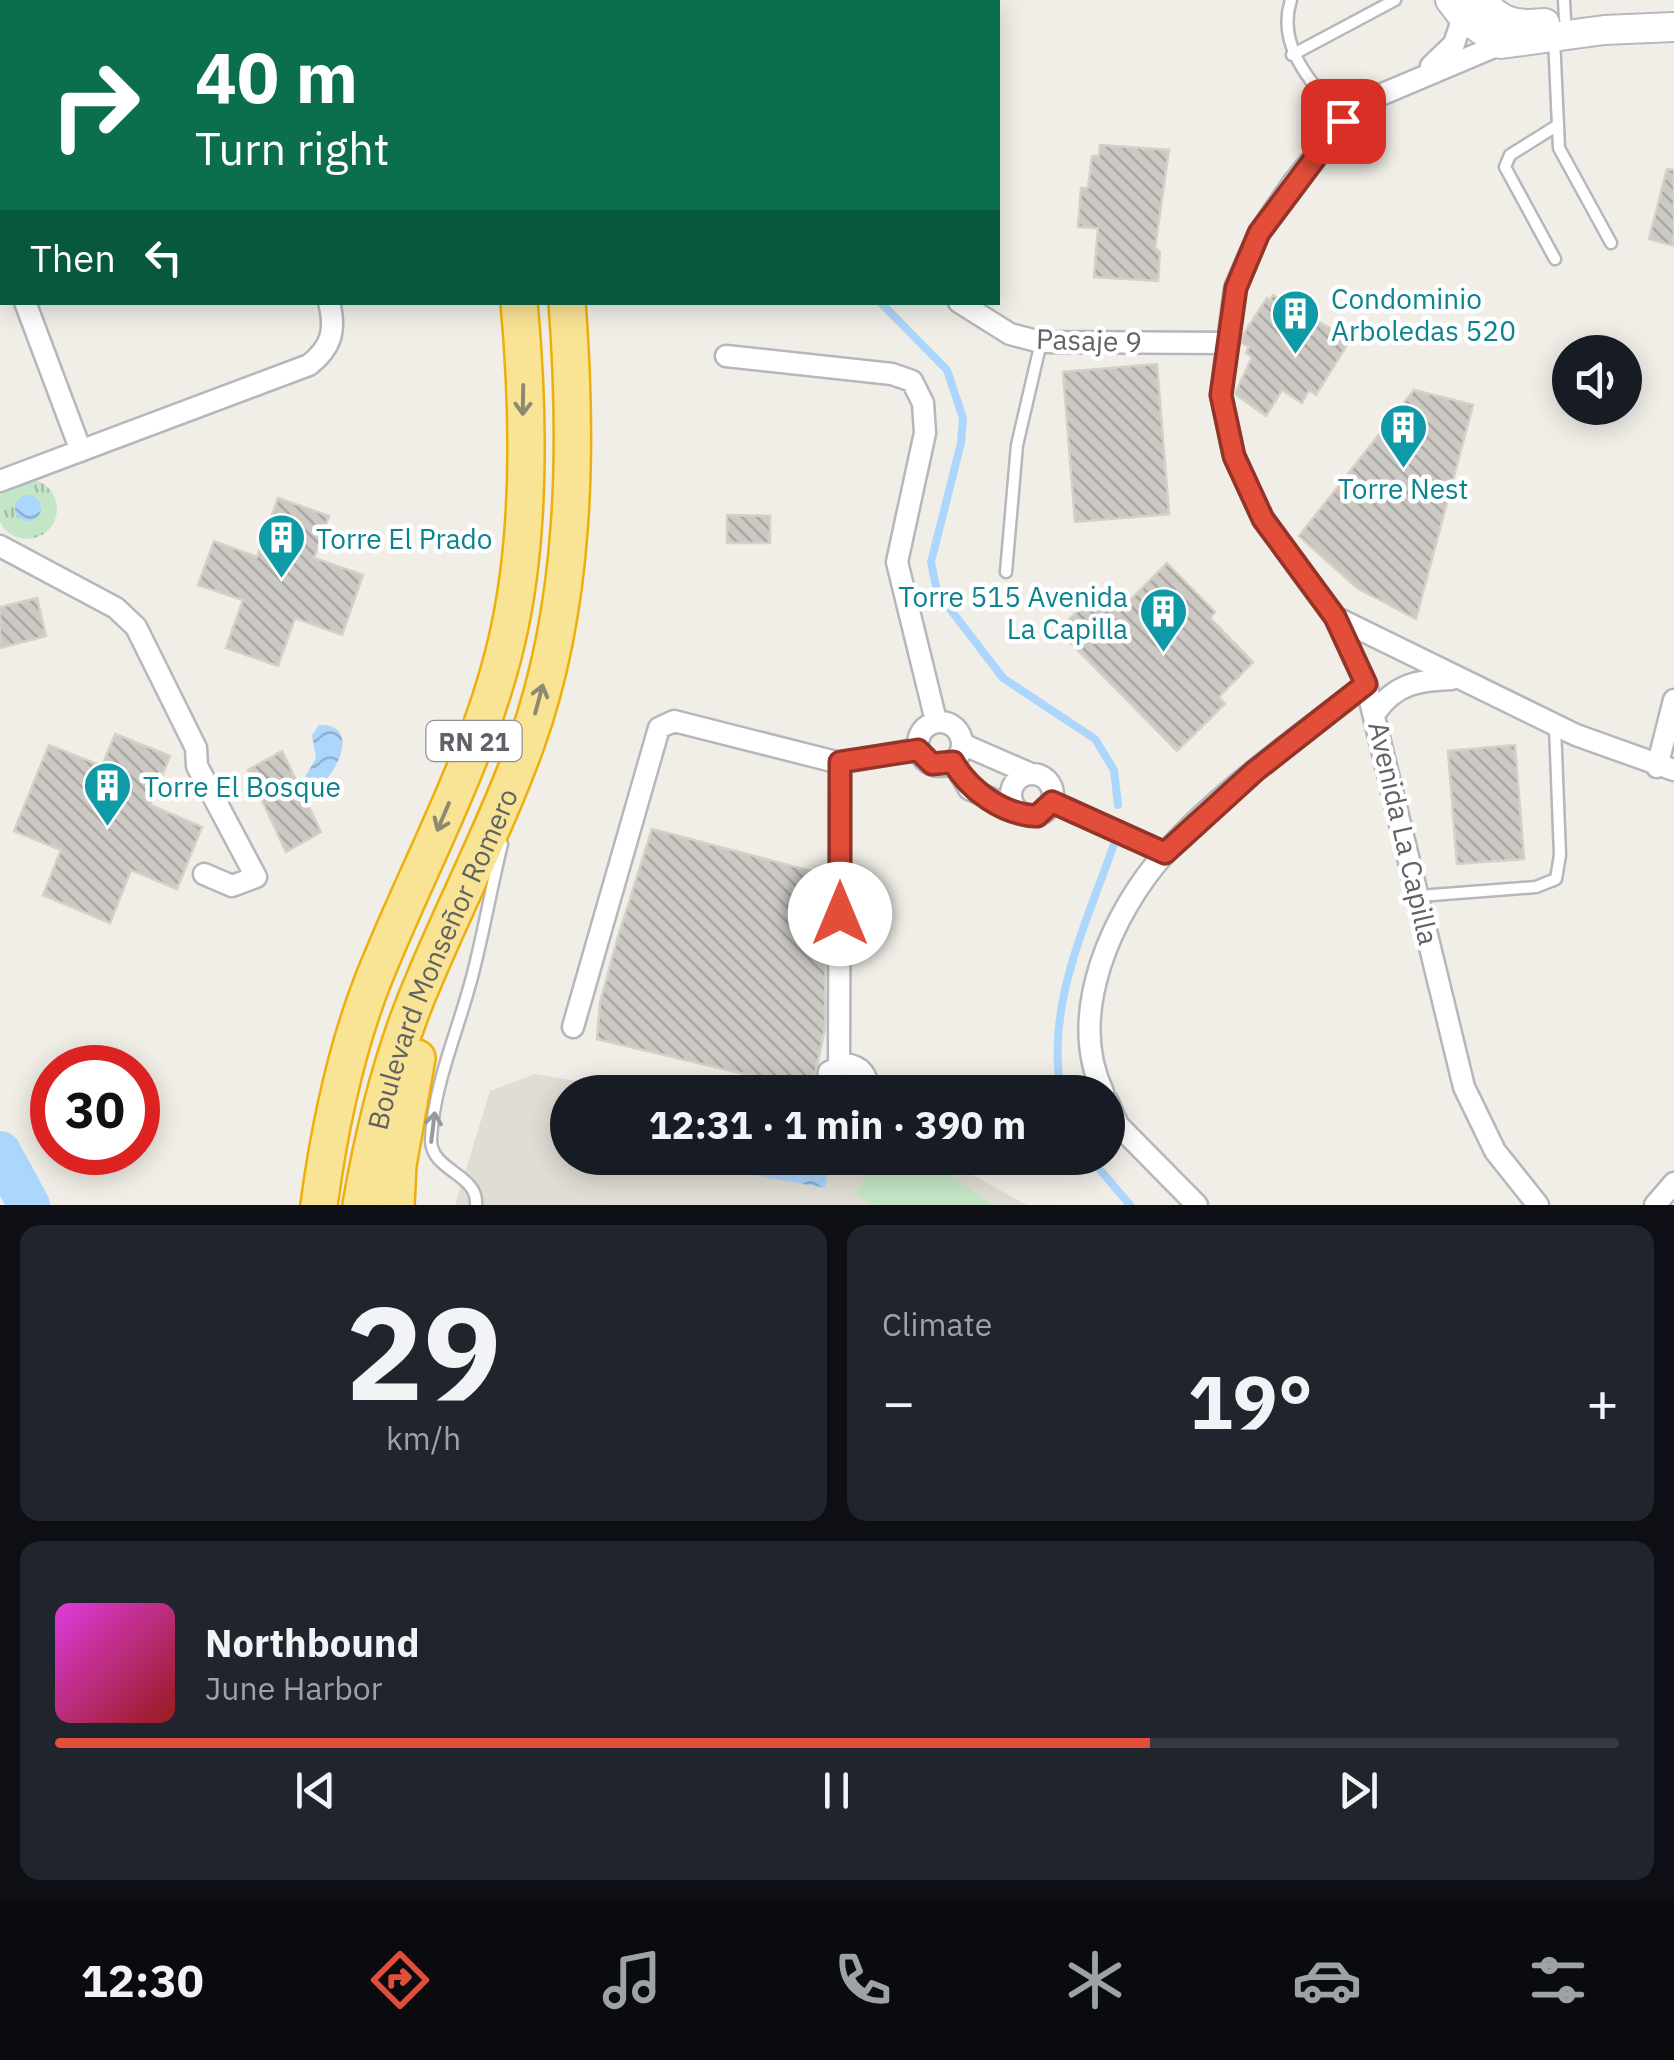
<!DOCTYPE html>
<meta charset="utf-8">
<style>
body{margin:0;font-family:"IBM Plex Sans",sans-serif;background:#20242c;color:#f1f3f6;height:100vh;display:flex;flex-direction:column;font-size:38px;white-space:nowrap}
*{box-sizing:border-box;margin:0}
p{font-size:32px;color:#9ea1a6}
.icon{flex:none;width:55px;height:55px;fill:none;stroke:currentColor;stroke-width:2;stroke-linecap:round;stroke-linejoin:round}
.map{position:relative;height:1205px;overflow:hidden}
.panel{display:flex;flex-direction:column;gap:20px;padding:20px;background:#0d0f14;flex:1}
.panel>*{flex:none}
.hud{position:absolute;left:0px;top:0px;width:1000px;height:305px;box-shadow:0 5px 25px #0003;background:#0b6e4f;color:#fff;overflow:hidden}
.fabs{position:absolute;left:1552px;top:335px;display:grid;gap:20px}
.fabs a{display:grid;place-items:center;width:90px;height:90px;border-radius:50%;background:#171b24;box-shadow:0 5px 25px #0003;font-size:50px}
.speed{position:absolute;left:30px;top:1045px;display:flex;gap:20px;font-size:50px;font-weight:700;text-align:center}
.speed>*{display:grid;place-content:center;width:130px;height:130px;border-radius:50%;background:#171b24;box-shadow:0 5px 25px #0003;line-height:1}
.speed .limit{border:15px solid #d22;background:#fff;color:#111}
.pin{position:absolute;display:grid;place-items:center;width:85px;height:85px;color:#fff;margin:-42px;border-radius:20px;box-shadow:0 5px 15px #0006}
.me{position:absolute;width:110px;margin:-55px;rotate:0deg;stroke-linejoin:round;filter:drop-shadow(0 0 8px #0008)}
.turn{display:flex;align-items:center;gap:35px;height:210px;padding:0 30px;font-size:45px}
.turn .icon{width:130px;height:130px;stroke-width:2.5}
.turn b{display:block;font-size:70px;line-height:85px}
.then{display:flex;align-items:center;height:95px;padding:0 30px;background:#0003;gap:20px;font-size:38px}
.big{font-size:75px;font-weight:700;line-height:1.1}
.panel .card{flex:1;display:flex;flex-direction:column;justify-content:center;gap:15px;min-width:0;padding:0 35px;border-radius:20px;background:#20242c}
.panel .dial{align-items:center;gap:0}
.dial b{font-size:130px;line-height:1}
.song{display:flex;align-items:center;gap:30px}
.cover{width:120px;height:120px;border-radius:15px;background:linear-gradient(135deg,hsl(300 70% 55%),hsl(0 70% 35%))}
.played{height:10px;border-radius:5px;background:linear-gradient(90deg,#e34e3b 70%,#363941 70%)}
.keys{display:flex;justify-content:space-around;direction:ltr}
.heat{display:flex;justify-content:space-between;align-items:center;font-size:55px;direction:ltr}
.panel .tiles{flex:1;display:grid;gap:20px;grid-template-columns:1fr 1fr}
.card:last-child{grid-column:span 2}
.trip{position:absolute;left:550px;top:1075px;width:575px;height:100px;border-radius:50px;background:#171b24;box-shadow:0 5px 25px #0003;font-weight:700;line-height:100px;text-align:center}
.tab-bar{display:flex;height:160px;justify-content:space-around;align-items:center;background:#090b0e;color:#9ea1a6}
.tab-bar .icon{width:70px;height:70px}
.tab-bar .on{color:#e34e3b}
.tab-bar b{font-size:45px;color:#f1f3f6}
.map>svg:first-child{display:block}
</style>
<div class="map">
<svg width="1674" height="1205" viewBox="0 0 1674 1205">
<defs>
<pattern id="grass-tufts" width="24" height="20" patternUnits="userSpaceOnUse" patternTransform="scale(2.5)"><rect width="24" height="20" fill="#c5e6c6"/><path d="M3 7l-1-3M5 7V3M7 7l1-3M15 17l-1-3M17 17v-4M19 17l1-3" fill="none" stroke="#a3bea5"/></pattern>
<pattern id="water-waves" width="16" height="10" patternUnits="userSpaceOnUse" patternTransform="scale(2.5)"><rect width="16" height="10" fill="#acd6fc"/><path d="M0 5q4-4 8 0t8 0" fill="none" stroke="#8fb1d0"/></pattern>
<pattern id="building-back-hatch" width="6" height="6" patternUnits="userSpaceOnUse" patternTransform="scale(2.5)"><rect width="6" height="6" fill="#ccc9c4"/><path d="M-1 5l2 2M0 0l6 6M5-1l2 2" fill="none" stroke="#a9a7a3"/></pattern>
</defs>
<rect width="100%" height="100%" fill="#f0eee7"/>
<path fill="#e0ddd5" d="M535,1074L641,1092H568V1158H942L1027,1205H455L490,1091Z"/>
<path fill="url(#grass-tufts)" d="M-3 509a30 30 0 1 1 60 0a30 30 0 1 1-60 0Z"/>
<path fill="#c5e6c6" d="M881,1158H924L993,1205H873L854,1193Z"/>
<path fill="url(#water-waves)" d="M15 508a13 13 0 1 1 26 0a13 13 0 1 1-26 0Z
M319,725C361,724 338,772 318,787L305,777L316,758L312,735Z
M734,1158H830L825,1188L732,1171Z"/>
<g fill="none" stroke-linecap="round" stroke-linejoin="round">
<path stroke="#acd6fc" stroke-width="8" d="M650,0L651,2
M812,2L813,0
M880,302L947,370L963,418L961,443L931,562L937,592L1003,678L1095,739L1114,770L1118,805
M1061,1092C1045,1005 1087,923 1115,841
M1090,1158L1130,1205"/>
<path stroke="#acd6fc" stroke-width="42" d="M0,1152L29,1205"/>
</g>
<path fill="url(#building-back-hatch)" stroke="#d5d1c6" stroke-width="2.5" d="M1100,145L1169,150L1155,248L1160,252L1158,281L1094,277L1098,228L1078,227L1081,188H1088L1092,156H1099Z
M1667,169L1674,170V246L1649,239Z
M1273,295L1350,340L1316,395L1309,390L1302,403L1282,390L1266,416L1235,394L1252,357L1246,353L1249,347L1242,343L1243,335L1267,298L1270,300Z
M1157,364L1169,514L1075,522L1063,372Z
M1414,390L1473,405L1416,619L1357,588L1299,536Z
M278,498L329,516L314,558L363,575L342,635L295,618L278,666L226,648L243,600L198,585L214,541L257,557Z
M727,515L770,516V543H727Z
M1167,563L1215,612L1210,618L1253,662L1219,697L1225,704L1177,751L1058,630L1098,591L1118,612Z
M37,598L46,636L0,648V607Z
M115,734L170,756L150,805L202,827L177,889L131,870L110,923L43,895L61,850L14,831L49,745L102,766Z
M1515,745L1524,859L1457,864L1448,751Z
M282,751L321,832L286,852L248,770Z
M652,829L826,875L825,1028L812,1090L597,1039L600,1003L617,940Z"/>
<g fill="none" stroke-linecap="round" stroke-linejoin="round">
<defs>
<path id="lane" d="M1291,0C1275,49 1316,86 1343,121
M1564,0L1565,19
M1554,38L1559,148L1611,243
M1292,55L1395,0
M1555,259L1505,167L1510,155L1558,125
M1006,572L1017,445L1041,342
M1419,896L1536,887L1556,879L1560,855L1555,726
M476,1205C479,1174 430,1171 431,1139C434,1080 462,1022 475,965C485,925 492,884 502,844"/>
<path id="street" d="M229,0L230,2
M203,2L210,0
M965,2L968,0
M1501,44L1378,96L1343,121L1293,183L1259,233L1235,288L1221,395L1234,456L1263,519L1335,617L1366,684L1464,1087L1495,1151L1538,1205
M1431,66L1454,44L1463,17
M0,235L2,242
M25,302L81,451
M959,302L1010,334L1041,342L1228,343
M726,356L892,374L912,381L923,403L925,433L897,562L936,721
M0,481L309,365C332,347 336,330 329,302
M0,546L116,608L136,627L196,748L197,766L256,877L232,886L204,874
M1335,617L1576,735L1674,770
M1376,712C1395,684 1419,680 1452,679
M918 744a22 22 0 1 1 44 0a22 22 0 1 1-44 0Z
M962,744L1031,774
M953,762L969,789L1017,810
M1657,767L1674,700
M1011 795a21 21 0 1 1 42 0a21 21 0 1 1-42 0Z
M1052,802L1165,853
M573,1027L659,728L674,721L840,763L918,749
M839,1066L840,763
M826,1092L829,1072L845,1064C861,1066 869,1076 867,1092
M1103,1092C1066,1014 1112,912 1166,852C1224,788 1299,737 1366,684
M1108,1102L1118,1125L1197,1205
M1655,1205L1674,1183"/>
<path id="secondary" d="M1450,0L1463,17L1501,44L1604,30L1674,27
M1481,0C1501,23 1516,26 1545,23"/>
<g id="highway">
<path d="M436,0L437,2"/>
<path d="M489,0L490,2"/>
<path d="M319,1205C329,1131 345,1053 372,983C416,871 478,762 506,644C532,536 529,412 519,302"/>
<path id="s1" d="M361,1205C374,1129 393,1051 424,980C457,901 497,824 526,744C576,606 578,447 567,302"/>
<path d="M396,1205L398,1165L417,1058"/>
</g>
</defs>
<use href="#lane" stroke="#b4b7bb" stroke-width="15"/>
<use href="#street" stroke="#b4b7bb" stroke-width="25"/>
<use href="#secondary" stroke="#b6b9be" stroke-width="32"/>
<use href="#highway" stroke="#eeaf0a" stroke-width="40"/>
<use href="#lane" stroke="#fff" stroke-width="10"/>
<use href="#street" stroke="#fff" stroke-width="20"/>
<use href="#secondary" stroke="#fff" stroke-width="28"/>
<use href="#highway" stroke="#f9e395" stroke-width="35"/>
</g>
<defs><path id="oneway-shaft" d="M-6 0H5M1.5-3L5.5 0L1.5 3" fill="none" stroke-width="1.6" stroke-linecap="round" stroke-linejoin="round" transform="scale(2.5)"/></defs>
<g stroke="#8d8975">
<use href="#oneway-shaft" transform="translate(523 400) rotate(91)"/>
<use href="#oneway-shaft" transform="translate(539 699) rotate(-75)"/>
<use href="#oneway-shaft" transform="translate(443 817) rotate(113)"/>
</g>
<use stroke="#97999c" href="#oneway-shaft" transform="translate(433 1127) rotate(-83)"/>
<g fill="none" stroke-linecap="round" stroke-linejoin="round">
<defs>
<path id="route" d="M840,914V762L918,750L932,764L953,762C969,790 1003,815 1037,816L1052,802L1165,853L1255,771L1366,684L1335,617L1263,519L1234,456L1221,395L1236,288L1259,233L1343,121"/>
</defs>
<use href="#route" stroke="#943326" stroke-width="25"/>
<use href="#route" stroke="#e34e3b" stroke-width="18"/>
</g>
<defs>
<symbol id="building-pin" viewBox="-11 -11 22 30"><path d="M0 17L-7.5 6A9.5 9.5 0 1 1 7.5 6Z" fill="#0f9aa8" stroke="#fff"/><path d="M-4-6H4V6H1V3H-1V6H-4ZM-2.5-4.3h1.7v1.8h-1.7ZM.8-4.3h1.7v1.8H.8ZM-2.5-1h1.7V.8h-1.7ZM.8-1h1.7V.8H.8Z" fill="#fff"/></symbol>
</defs>
<g fill-rule="evenodd">
<use href="#building-pin" x="1268" y="286" width="55" height="75"/>
<use href="#building-pin" x="1376" y="400" width="55" height="75"/>
<use href="#building-pin" x="254" y="510" width="55" height="75"/>
<use href="#building-pin" x="1136" y="584" width="55" height="75"/>
<use href="#building-pin" x="80" y="758" width="55" height="75"/>
</g>
<g text-anchor="middle" dominant-baseline="central" stroke-width="9" stroke-linejoin="round" paint-order="stroke">
<rect fill="#fff" stroke="#8f9195" stroke-width="2.5" x="426.5" y="721" width="95" height="40" rx="8"/>
<g font-size="25" font-weight="bold" fill="#5f6267">
<text x="474" y="741">RN 21</text>
</g>
<g font-size="28" fill="#0d838f" stroke="#fff" text-anchor="start">
<text x="1331" y="298">Condominio<tspan x="1331" dy="32">Arboledas 520</tspan></text>
<text x="1403" y="488" text-anchor="middle">Torre Nest</text>
<text x="316" y="538">Torre El Prado</text>
<text x="1128" y="596" text-anchor="end">Torre 515 Avenida<tspan x="1128" dy="32">La Capilla</tspan></text>
<text x="143" y="786">Torre El Bosque</text>
</g>
<g font-size="28" fill="#5f6267" stroke="#fff">
<text transform="translate(1089 340) rotate(2)">Pasaje 9</text>
<text transform="translate(1404 833) rotate(77)">Avenida La Capilla</text>
<text stroke="none"><textPath href="#s1" startOffset="260">Boulevard Monseñor Romero</textPath></text>
</g>
</g>
</svg>
<div class="fabs">
<a><svg class="icon" aria-label="sound" viewBox="0 0 24 24"><path d="M4 9h4l5-4v14l-5-4H4zM17 9q2 3 0 6"/></svg></a>
</div>
<div class="speed"><div class="limit">30</div></div>
<div class="pin" style="left:1343px;top:121px;background:#d93025"><svg class="icon" aria-label="arrive" viewBox="0 0 24 24"><path d="M6 21V4h12l-3 4 3 4H6"/></svg></div>
<svg class="me" style="left:840px;top:914px" viewBox="-20 -20 40 40"><circle r="19" fill="#fff"/><path d="M0-13L10 11 0 6-10 11z" fill="#e34e3b"/></svg>
<div class="trip">12:31 · 1 min · 390 m</div>
<div class="hud">
<div class="turn"><svg class="icon" aria-label="right" viewBox="0 0 24 24"><path d="M7 20v-9h11M14 6l5 5-5 5"/></svg><div><b>40 m</b>Turn right</div></div>
<div class="then">Then<svg class="icon" aria-label="left" viewBox="0 0 24 24"><path d="M17 20v-9H6M10 6l-5 5 5 5"/></svg></div>
</div>
</div>
<section class="panel">
<div class="tiles">
<div class="card dial"><b>29</b><p>km/h</p></div>
<div class="card"><p>Climate</p>
<div class="heat"><a>−</a><b class="big">19°</b><a>+</a></div>
</div>
<div class="card">
<div class="song"><i class="cover"></i><div><b>Northbound</b><p>June Harbor</p></div></div>
<div class="played"></div>
<div class="keys"><svg class="icon" aria-label="previous" viewBox="0 0 24 24"><path d="M18 5L8 12l10 7zM5 5v14"/></svg><svg class="icon" aria-label="pause" viewBox="0 0 24 24"><path d="M8 5v14M16 5v14"/></svg><svg class="icon" aria-label="next" viewBox="0 0 24 24"><path d="M6 5l10 7-10 7zM19 5v14"/></svg></div>
</div>
</div>
</section>
<nav class="tab-bar">
<b>12:30</b>
<svg class="icon on" aria-label="directions" viewBox="0 0 24 24"><path d="M12 3l9 9-9 9-9-9zM9 14v-3h6M13 9l2 2-2 2"/></svg>
<svg class="icon" aria-label="music" viewBox="0 0 24 24"><path d="M9 18V5l10-2v13"/><circle cx="6" cy="18" r="3"/><circle cx="16" cy="16" r="3"/></svg>
<svg class="icon" aria-label="phone" viewBox="0 0 24 24"><path d="M5 4h4l2 5-3 2q2 4 5 5l2-3 5 2v4C11 20 4 13 5 4z"/></svg>
<svg class="icon" aria-label="climate" viewBox="0 0 24 24"><path d="M12 3v18M4 7l16 10M4 17L20 7"/></svg>
<svg class="icon" aria-label="car" viewBox="0 0 24 24"><path d="M5 17H2v-5l4-1 3-4h7l3 4 3 1v5h-3M9 17h6M6 11h13"/><circle cx="7" cy="17" r="2"/><circle cx="17" cy="17" r="2"/></svg>
<svg class="icon" aria-label="filters" viewBox="0 0 24 24"><path d="M4 7h16M4 17h16"/><circle cx="9" cy="7" r="2"/><circle cx="15" cy="17" r="2"/></svg>
</nav>
